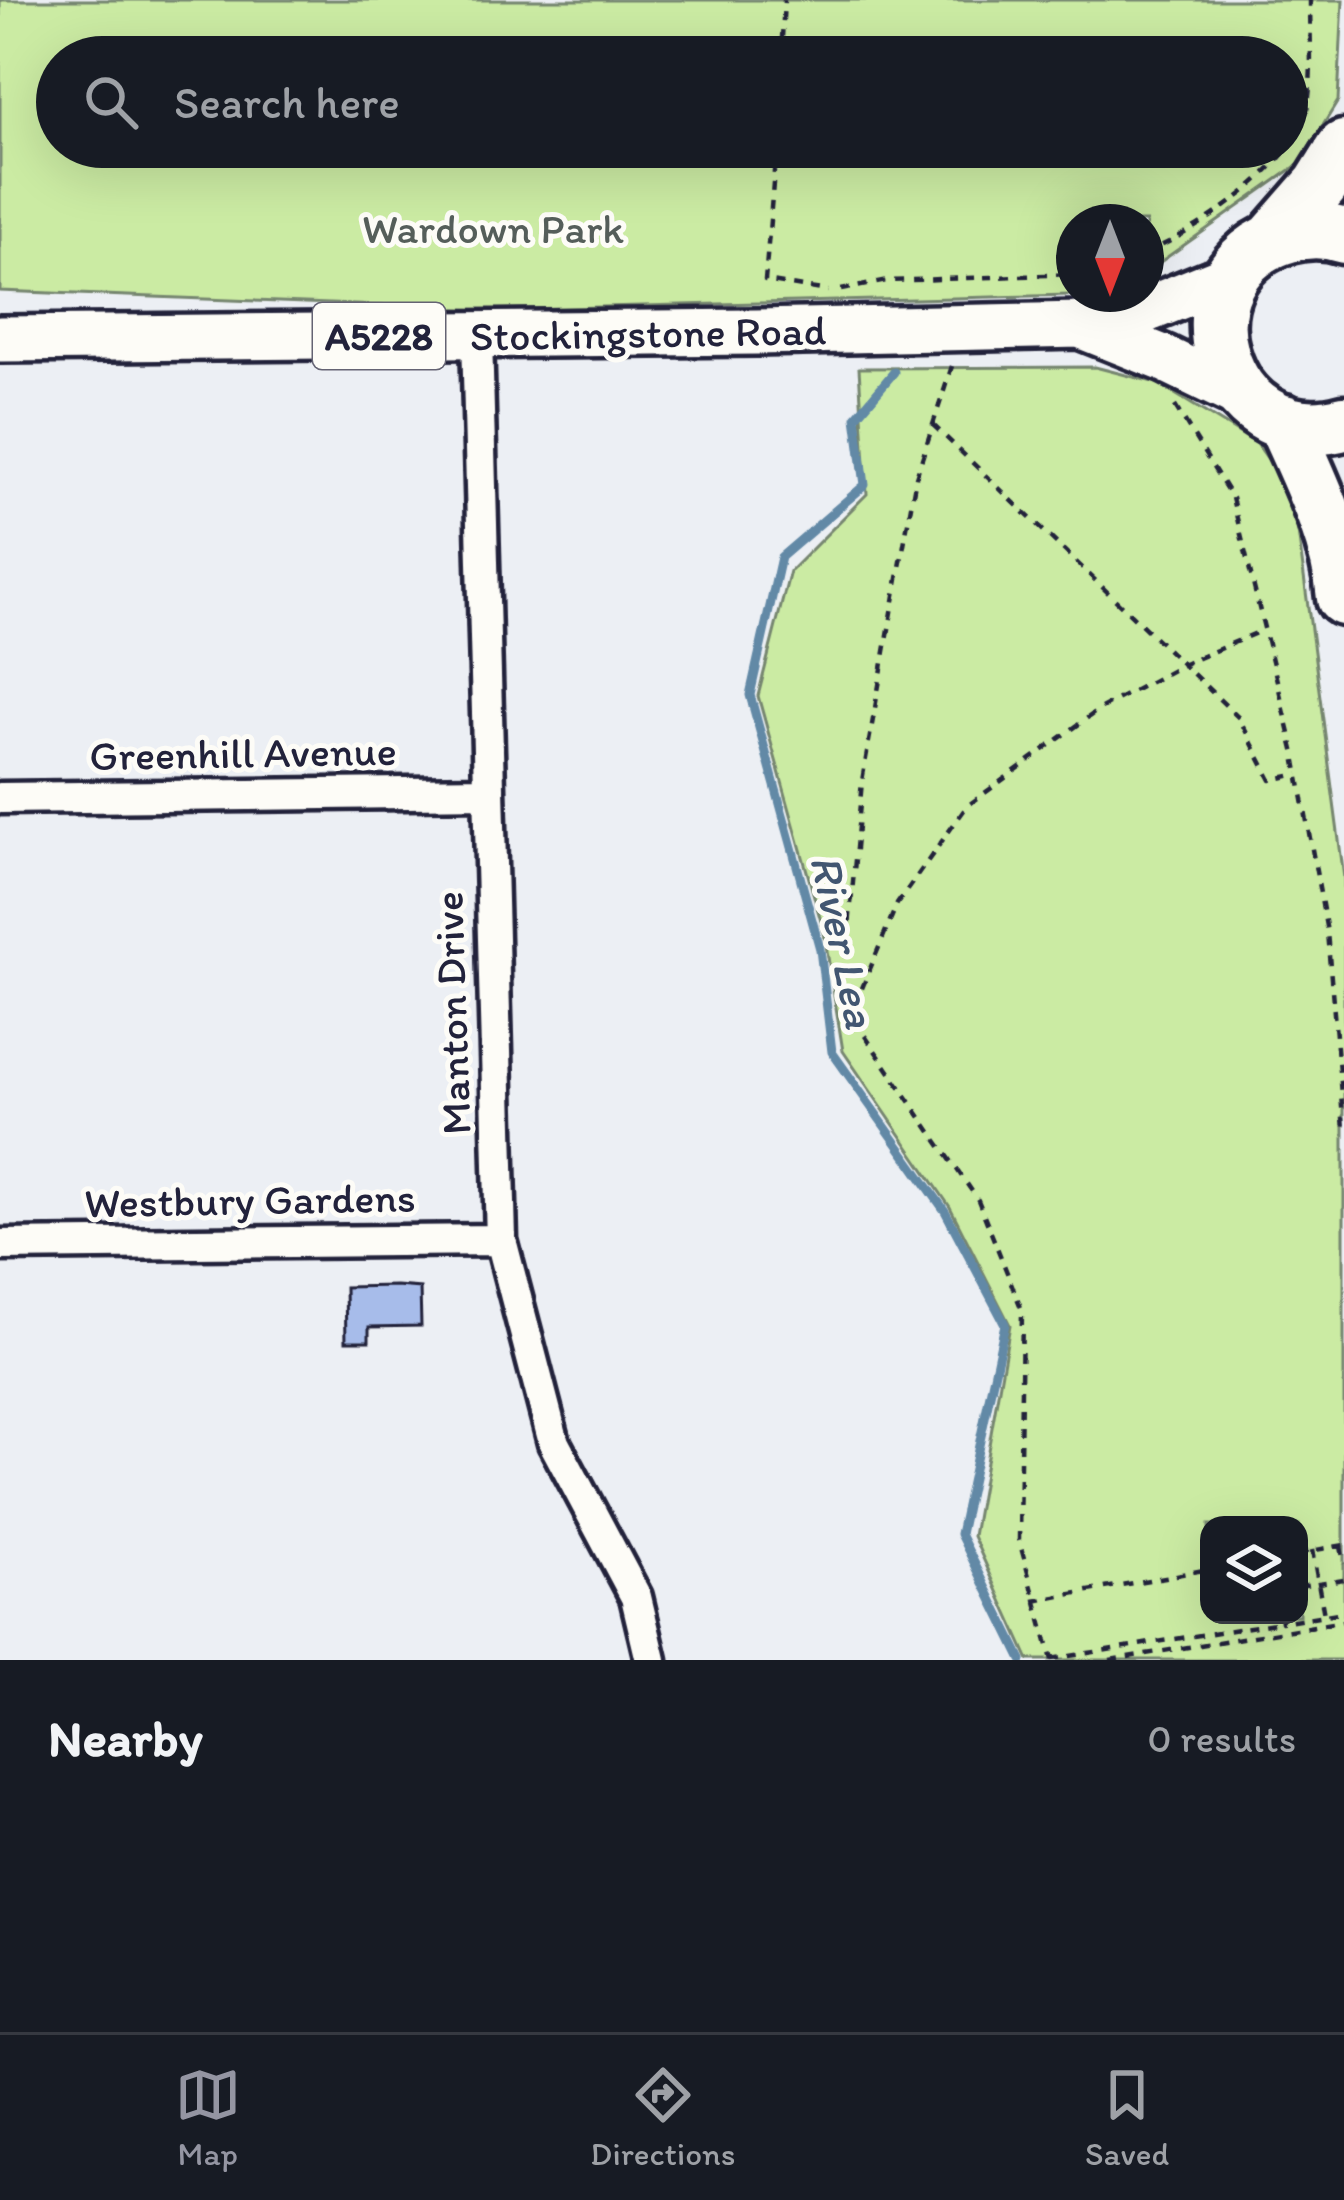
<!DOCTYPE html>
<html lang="en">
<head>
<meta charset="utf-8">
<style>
  body { margin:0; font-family:Itim,sans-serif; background:#242831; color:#f1f3f6 }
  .controls { position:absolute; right:36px; bottom:36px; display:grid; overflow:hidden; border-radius:24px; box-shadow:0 12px 48px #0002 }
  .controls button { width:108px; height:108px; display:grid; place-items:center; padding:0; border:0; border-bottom:3px solid #363941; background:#171b24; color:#f1f3f6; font:60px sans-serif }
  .compass { position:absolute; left:1056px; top:204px; width:108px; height:108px; border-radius:50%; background:#171b24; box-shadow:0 12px 48px #0002; rotate:180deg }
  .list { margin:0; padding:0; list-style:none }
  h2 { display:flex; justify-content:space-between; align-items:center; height:156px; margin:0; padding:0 48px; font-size:51px }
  h2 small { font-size:39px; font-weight:400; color:#9ea1a6 }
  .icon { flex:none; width:66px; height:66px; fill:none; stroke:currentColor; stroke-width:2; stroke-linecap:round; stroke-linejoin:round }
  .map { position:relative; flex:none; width:1344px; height:1660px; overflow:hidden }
  .search { position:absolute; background:#171b24; box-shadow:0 12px 48px #0002; left:36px; right:36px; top:36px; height:132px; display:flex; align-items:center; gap:30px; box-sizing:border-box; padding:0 42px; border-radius:66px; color:#9ea1a6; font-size:45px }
  .sheet { height:372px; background:#171b24 }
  nav { display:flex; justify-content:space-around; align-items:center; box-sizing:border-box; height:168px; border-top:3px solid #363941; background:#171b24; font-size:33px; color:#9ea1a6 }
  nav a { display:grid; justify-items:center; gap:6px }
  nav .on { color:#9495a2 }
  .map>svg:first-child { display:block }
  .green { fill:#cbeba3; stroke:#76866f; stroke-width:3; fill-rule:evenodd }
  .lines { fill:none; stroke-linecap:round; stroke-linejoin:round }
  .stream { stroke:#6289a6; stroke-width:9 }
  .building { fill:#a7bcea; stroke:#22223b; stroke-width:3 }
  .street-casing { stroke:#22223b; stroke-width:39 }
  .primary-casing { stroke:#22223b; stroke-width:54 }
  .highway-casing { stroke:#22223b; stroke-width:63 }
  .path { stroke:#22223b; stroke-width:4.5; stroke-dasharray:9 9; stroke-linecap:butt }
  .street { stroke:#fdfcf7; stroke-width:30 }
  .primary { stroke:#fdfcf7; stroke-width:45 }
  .highway { stroke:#fdfcf7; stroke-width:54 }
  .labels { text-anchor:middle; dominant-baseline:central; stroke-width:10; stroke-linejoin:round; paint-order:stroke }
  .shield { fill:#fdfcf7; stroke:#646373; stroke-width:3 }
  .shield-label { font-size:39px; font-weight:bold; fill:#22223b }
  .park-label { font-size:42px; fill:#555e5a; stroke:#fdfcf7 }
  .street-label { font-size:42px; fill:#22223b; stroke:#fdfcf7 }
  .water-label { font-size:45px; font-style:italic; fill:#425671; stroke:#fdfcf7 }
</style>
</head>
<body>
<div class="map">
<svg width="1344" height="1660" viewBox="0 0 1344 1660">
  <rect width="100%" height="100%" fill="#eceff4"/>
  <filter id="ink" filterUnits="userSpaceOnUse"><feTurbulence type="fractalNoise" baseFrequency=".00833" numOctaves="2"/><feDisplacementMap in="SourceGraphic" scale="24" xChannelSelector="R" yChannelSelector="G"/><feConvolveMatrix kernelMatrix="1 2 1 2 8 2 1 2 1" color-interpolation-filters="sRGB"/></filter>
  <g filter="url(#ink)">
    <path class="green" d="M0 0H1343L1338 101 1299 164 1146 272V222H1074V294H1109L483 310 0 291ZM57 57H1287V147H57Z
      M1095 367 1157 383 1257 444 1272 465 1297 524 1344 878V1660H1029L973 1536 1010 1325 950 1207 843 1051 824 932 758 696 790 571 867 494 859 368ZM1299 1525V1615H1209V1525Z"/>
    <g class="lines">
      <path class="stream" d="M894 372 856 417 865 485 781 557 750 695 820 949 832 1052 945 1211 1005 1324 960 1534 1022 1660"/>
    </g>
    <path class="building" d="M396 1286 420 1288 421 1326 369 1327V1341H346L345 1287Z"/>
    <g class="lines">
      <g class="street-casing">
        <path id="street" d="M477 336 501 1240 554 1443 636 1597 651 1660
          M0 798 488 792
          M0 1245 501 1240"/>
      </g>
      <g class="primary-casing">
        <path id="primary" d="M1080 325 1163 358 1243 397
          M0 339 757 332 1080 325 1151 308 1233 275"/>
      </g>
      <g class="highway-casing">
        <path id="highway" d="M1344 236C1326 230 1307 230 1289 235 1164 270 1217 458 1344 423
          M1273 240 1321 185 1344 148
          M1284 422C1309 478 1339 537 1344 598"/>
      </g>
      <path class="path" d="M781 57 784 0
        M776 147 765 281 828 291
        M1146 253C1200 229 1298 166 1308 104 1313 71 1310 34 1310 0
        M841 290 887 281 1074 274
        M952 366 916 477 862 781 845 972 863 1033 978 1200 1022 1310 1019 1540 1052 1660
        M1175 406 1232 498 1294 750 1327 932 1344 1129
        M933 425 1239 718 1271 780 1299 774
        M855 1005 897 904 967 806 1101 708 1184 664 1263 630
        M1341 1546 1344 1564
        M1312 1550 1324 1615
        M1299 1553 1344 1545
        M1299 1586 1344 1579
        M1034 1601 1209 1569
        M1280 1615 1281 1622 1344 1612
        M1051 1659 1281 1622
        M1110 1660 1344 1621"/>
      <use href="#street" class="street"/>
      <use href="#primary" class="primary"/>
      <use href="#highway" class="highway"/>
    </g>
  </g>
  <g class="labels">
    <rect class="shield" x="313" y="303" width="132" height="66" rx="9"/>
    <g class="shield-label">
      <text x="379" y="336">A5228</text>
    </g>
    <g class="park-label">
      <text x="493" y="228">Wardown Park</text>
    </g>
    <g class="street-label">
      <text transform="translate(648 333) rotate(-1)">Stockingstone Road</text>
      <text transform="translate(243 753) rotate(-1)">Greenhill Avenue</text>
      <text transform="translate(452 1013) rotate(-92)">Manton Drive</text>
      <text transform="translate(250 1200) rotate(-1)">Westbury Gardens</text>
    </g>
    <g class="water-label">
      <text transform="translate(844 941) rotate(78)">River Lea</text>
    </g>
  </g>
</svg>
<div class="controls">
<button><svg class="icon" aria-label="layers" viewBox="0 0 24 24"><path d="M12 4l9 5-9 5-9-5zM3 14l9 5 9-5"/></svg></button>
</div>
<svg class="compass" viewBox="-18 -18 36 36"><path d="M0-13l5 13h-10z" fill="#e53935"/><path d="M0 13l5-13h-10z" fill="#9ea1a6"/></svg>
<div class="search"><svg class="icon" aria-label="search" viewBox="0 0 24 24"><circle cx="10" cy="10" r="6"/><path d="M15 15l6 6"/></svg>Search here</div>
</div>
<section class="sheet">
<h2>Nearby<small>0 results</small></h2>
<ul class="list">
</ul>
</section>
<nav>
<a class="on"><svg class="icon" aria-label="map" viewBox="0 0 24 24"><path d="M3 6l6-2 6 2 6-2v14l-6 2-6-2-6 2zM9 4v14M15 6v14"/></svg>Map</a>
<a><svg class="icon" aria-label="directions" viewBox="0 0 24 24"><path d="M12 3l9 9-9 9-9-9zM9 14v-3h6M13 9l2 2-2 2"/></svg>Directions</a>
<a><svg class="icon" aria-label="saved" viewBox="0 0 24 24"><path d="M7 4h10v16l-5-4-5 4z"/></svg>Saved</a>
</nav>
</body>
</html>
